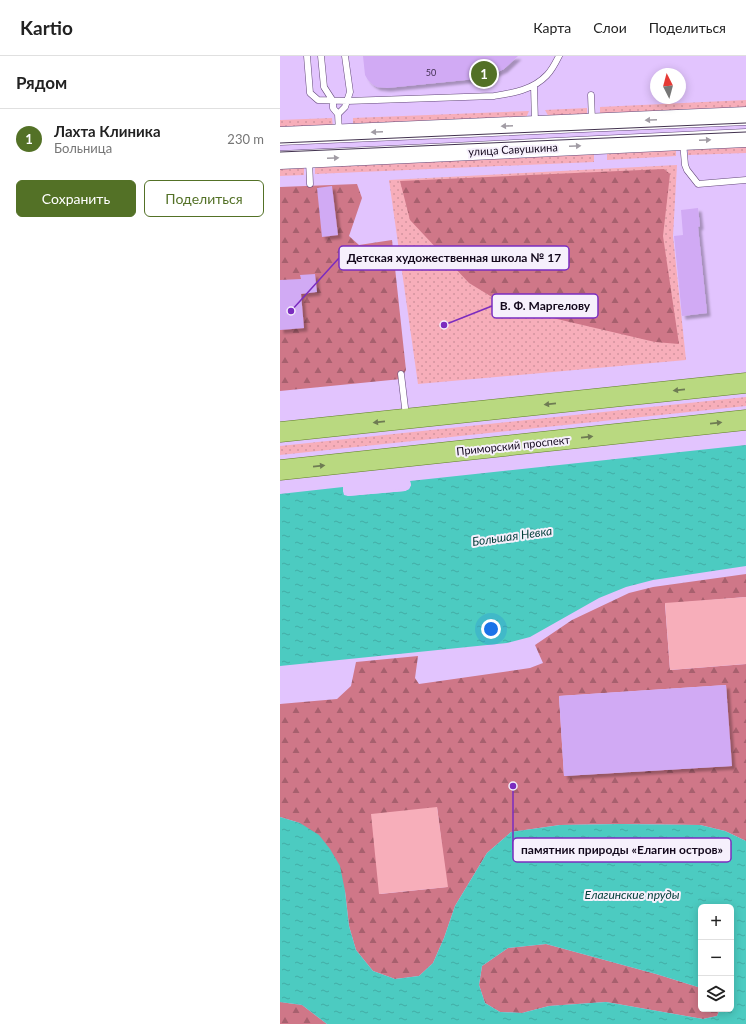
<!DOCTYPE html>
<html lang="ru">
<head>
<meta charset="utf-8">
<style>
  body { margin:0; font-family:Lato,sans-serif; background:#f6f6f6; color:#222 }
  .controls { position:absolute; right:12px; bottom:12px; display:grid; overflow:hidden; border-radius:6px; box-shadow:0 2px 10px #0003 }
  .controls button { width:36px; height:36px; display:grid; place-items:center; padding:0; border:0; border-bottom:1px solid #e0e0e0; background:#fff; color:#222; font:20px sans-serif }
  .compass { position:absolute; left:370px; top:12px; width:36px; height:36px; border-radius:50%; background:#fff; box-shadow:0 2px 10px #0003; rotate:354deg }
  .you { position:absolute; left:211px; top:573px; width:14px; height:14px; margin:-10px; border:3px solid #fff; border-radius:50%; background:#1a73e8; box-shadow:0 0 0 6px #1a73e833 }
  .badge { display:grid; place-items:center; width:26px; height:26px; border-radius:50%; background:#537126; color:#fff; font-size:13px; font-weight:700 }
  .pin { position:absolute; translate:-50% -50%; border:2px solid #fff; box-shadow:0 1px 4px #0006 }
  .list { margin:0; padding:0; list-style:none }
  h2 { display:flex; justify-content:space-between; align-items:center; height:52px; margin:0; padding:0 16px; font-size:17px }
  h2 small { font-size:13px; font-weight:400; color:#767676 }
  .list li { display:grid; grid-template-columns:26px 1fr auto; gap:12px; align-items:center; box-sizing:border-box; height:60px; padding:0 16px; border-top:1px solid #e0e0e0 }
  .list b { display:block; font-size:15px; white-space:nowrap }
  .list p { margin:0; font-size:13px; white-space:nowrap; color:#767676 }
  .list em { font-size:13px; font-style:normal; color:#767676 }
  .actions { display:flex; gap:8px; padding:12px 16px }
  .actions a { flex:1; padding:9px 0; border:1px solid #537126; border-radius:6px; text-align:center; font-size:14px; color:#537126 }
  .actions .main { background:#537126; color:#fff }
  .icon { flex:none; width:22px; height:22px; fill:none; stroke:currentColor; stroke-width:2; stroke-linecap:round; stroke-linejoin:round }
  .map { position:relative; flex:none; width:466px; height:968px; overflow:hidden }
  header { display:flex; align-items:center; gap:24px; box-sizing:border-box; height:56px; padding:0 20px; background:#fff; border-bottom:1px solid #e0e0e0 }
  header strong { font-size:19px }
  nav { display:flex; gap:22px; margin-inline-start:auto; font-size:14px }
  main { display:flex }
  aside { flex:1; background:#fff }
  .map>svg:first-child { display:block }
  .grass { fill:url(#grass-dots) }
  .forest { fill:url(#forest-firs); fill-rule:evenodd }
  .garden { fill:#f7aeba }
  .water { fill:url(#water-ripples); fill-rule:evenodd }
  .pier { fill:#e2c4fe }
  .building { fill:#d1aaf4; filter:url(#shadow) }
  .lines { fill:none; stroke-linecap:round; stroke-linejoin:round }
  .lane-casing { stroke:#624779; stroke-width:7 }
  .secondary-casing { stroke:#624779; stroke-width:19 }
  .primary-casing { stroke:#607f26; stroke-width:21 }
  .lane { stroke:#fff; stroke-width:6 }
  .secondary { stroke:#fff; stroke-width:18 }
  .primary { stroke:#b9d980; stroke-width:20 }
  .tram { stroke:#42324f; stroke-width:1 }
  .oneway { fill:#a19ca4 }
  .oneway2 { fill:#6e7b53 }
  .labels { text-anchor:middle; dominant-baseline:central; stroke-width:4; stroke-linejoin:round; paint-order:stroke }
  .number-label { font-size:9px; fill:#423052 }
  .street-label { font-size:11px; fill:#13081c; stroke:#f6f0fc }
  .water-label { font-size:12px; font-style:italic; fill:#003c38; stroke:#f6f0fc }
  .leader { fill:none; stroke:#7b2cbf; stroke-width:1.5 }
  .callout-dot { fill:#7b2cbf; stroke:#f6f0fc; stroke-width:1.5 }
  .callout { fill:#f6f0fc; stroke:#7b2cbf; stroke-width:1.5 }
  .callout-label { font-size:12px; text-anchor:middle; font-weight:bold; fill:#13081c }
</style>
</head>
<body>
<header>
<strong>Kartio</strong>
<nav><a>Карта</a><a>Слои</a><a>Поделиться</a></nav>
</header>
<main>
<aside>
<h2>Рядом<small></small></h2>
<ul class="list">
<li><span class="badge">1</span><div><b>Лахта Клиника</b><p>Больница</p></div><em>230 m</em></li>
</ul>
<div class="actions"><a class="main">Сохранить</a><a>Поделиться</a></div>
</aside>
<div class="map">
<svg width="466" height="968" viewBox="0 0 466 968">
  <defs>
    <pattern id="grass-dots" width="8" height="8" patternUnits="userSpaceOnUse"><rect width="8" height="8" fill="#f7aeba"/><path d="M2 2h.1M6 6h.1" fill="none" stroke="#d3949f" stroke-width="1.8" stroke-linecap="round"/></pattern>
    <pattern id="forest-firs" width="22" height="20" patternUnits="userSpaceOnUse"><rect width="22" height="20" fill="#cf7788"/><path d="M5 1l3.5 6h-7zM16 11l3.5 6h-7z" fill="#a7606e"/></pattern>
    <pattern id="water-ripples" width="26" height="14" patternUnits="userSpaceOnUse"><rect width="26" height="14" fill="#4ccbc1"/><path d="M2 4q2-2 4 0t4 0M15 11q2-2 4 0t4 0" fill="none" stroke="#42ada5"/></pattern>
    <filter id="shadow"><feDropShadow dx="3.5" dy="3.5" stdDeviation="1" flood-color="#0004"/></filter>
  </defs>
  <rect width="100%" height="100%" fill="#e2c4fe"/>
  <path class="grass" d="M466 44V53L320 60V51Z
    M307 52V60L270 63 265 54Z
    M249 55 245 64 73 71V62Z
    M52 62 53 72 0 75V64Z
    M466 89V97L408 99V91Z
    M396 91V100L327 104V95Z
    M314 96V106L35 118V108Z
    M397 109 393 180 406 304 138 328 109 124Z
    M24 110V119L0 120V111Z
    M466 341V350L0 399V390Z"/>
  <path class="forest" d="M384 113 390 118 383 180 399 288 375 286 230 252 189 227 130 164 120 125Z
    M77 128 82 142 69 180 79 189 112 184 126 314 121 323 0 335V131Z
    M466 518V541L385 548 390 614 466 608V785L445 775 420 769 340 768 280 769 231 776 207 797 175 850 164 882 153 907 139 920 115 923 93 915 76 894 69 870 65 835 20 767 0 761V648L57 643 71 630 76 606 138 600 135 622 139 628 250 612 263 607 255 589 292 564 349 537 373 531ZM446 629 451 710 284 720 279 640ZM157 751 167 831 100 838Z
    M266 888 376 918 421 932V953H440L437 960 423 963 326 946 269 950 242 957 220 956 205 947 199 929 202 910 228 892Z
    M0 946 22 949 47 968H0Z"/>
  <path class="garden" d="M466 541V608L390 614 385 547Z
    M157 751 168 831 99 838 91 758Z"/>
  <path class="water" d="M466 389V510L373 524 346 531 319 542 250 581 227 587 0 610V438L63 431V435L68 440 125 435 129 433 131 429 130 425Z
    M0 761 20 767 39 779 50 793 60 810 65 835 69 870 76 894 93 915 115 923 139 920 153 907 164 882 175 850 207 797 231 776 280 769 340 768 420 769 445 775 466 785V968H47L22 949 0 946ZM421 851H451V953H440L437 960 423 963 326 946 269 950 242 957 220 956 205 947 199 929 202 910 228 892 266 888 376 918 421 932Z"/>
  <path class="pier" d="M128 425H130L131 429 129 433 125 435 68 440 64 439 63 435V431H65L66 437 68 438 125 433 128 431Z"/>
  <path class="building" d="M83 0H238L224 13 205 22 107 32 97 31 92 28 88 24 85 19Z
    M52 130 58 179 42 181 37 132Z
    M418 152 420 170 418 171 427 257 402 260 394 180 403 179 401 154Z
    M35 218 37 236 21 238 24 272 0 274V224L21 223 20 219Z
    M446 629 452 710 284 720 279 640Z"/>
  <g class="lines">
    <g class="lane-casing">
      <path id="lane" d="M27 0 30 37 38 44 67 45 214 40C233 37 253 34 267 19 272 14 276 6 279 0
        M41 0 44 31 53 45V52L58 58 59 76
        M254 30 255 67
        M311 39 312 65
        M58 58 65 51 70 36 65 0
        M403 86 405 109 407 114 418 128 466 124
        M29 104 30 128
        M121 318 126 360"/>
    </g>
    <g class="secondary-casing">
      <path id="secondary" d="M0 80 466 60
        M0 104 466 82"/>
    </g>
    <g class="primary-casing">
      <path id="primary" d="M0 376 466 327
        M0 414 466 364"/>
    </g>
    <use href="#lane" class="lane"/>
    <use href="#secondary" class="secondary"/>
    <use href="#primary" class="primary"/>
    <path class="tram" d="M0 87 466 67
      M0 96 466 76"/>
  </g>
  <defs><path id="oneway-solid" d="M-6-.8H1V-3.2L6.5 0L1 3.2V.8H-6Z"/></defs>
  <g class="oneway">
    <use href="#oneway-solid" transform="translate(371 64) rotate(177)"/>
    <use href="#oneway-solid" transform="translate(227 70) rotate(177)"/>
    <use href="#oneway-solid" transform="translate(97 76) rotate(177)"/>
    <use href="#oneway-solid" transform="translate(425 84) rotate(-2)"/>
    <use href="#oneway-solid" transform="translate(295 90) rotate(-3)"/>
    <use href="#oneway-solid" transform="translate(53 102) rotate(-3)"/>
  </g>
  <g class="oneway2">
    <use href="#oneway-solid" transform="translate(399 334) rotate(174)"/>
    <use href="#oneway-solid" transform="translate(270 348) rotate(174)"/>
    <use href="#oneway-solid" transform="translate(99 366) rotate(174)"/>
    <use href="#oneway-solid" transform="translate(436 367) rotate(-6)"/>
    <use href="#oneway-solid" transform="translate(307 381) rotate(-6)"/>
    <use href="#oneway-solid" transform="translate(39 410) rotate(-6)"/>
  </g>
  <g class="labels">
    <g class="number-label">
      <text x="151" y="16">50</text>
    </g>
    <g class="street-label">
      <text transform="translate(233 93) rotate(-3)">улица Савушкина</text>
      <text transform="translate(233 389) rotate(-6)">Приморский проспект</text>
    </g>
    <g class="water-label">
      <text transform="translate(232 480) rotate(-8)">Большая Невка</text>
      <text x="352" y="838">Елагинские пруды</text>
    </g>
  </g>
  <path class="leader" d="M11 255L59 202M164 269L212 250M233 730L233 794"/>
  <g class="callout-dot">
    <circle cx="11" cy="255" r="4"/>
    <circle cx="164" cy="269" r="4"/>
    <circle cx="233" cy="730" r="4"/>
  </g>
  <g class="callout">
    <rect x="59" y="190" width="230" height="24" rx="4"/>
    <rect x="212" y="238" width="106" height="24" rx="4"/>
    <rect x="233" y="782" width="218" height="24" rx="4"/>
  </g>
  <g class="callout-label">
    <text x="174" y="206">Детская художественная школа № 17</text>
    <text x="265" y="254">В. Ф. Маргелову</text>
    <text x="342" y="798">памятник природы «Елагин остров»</text>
  </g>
</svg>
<div class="controls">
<button>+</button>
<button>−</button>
<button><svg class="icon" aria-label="layers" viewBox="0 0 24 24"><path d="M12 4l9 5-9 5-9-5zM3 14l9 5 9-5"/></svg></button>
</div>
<svg class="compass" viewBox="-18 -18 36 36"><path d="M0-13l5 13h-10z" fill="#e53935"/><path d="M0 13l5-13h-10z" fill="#767676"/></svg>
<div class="you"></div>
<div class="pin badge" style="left:204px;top:18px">1</div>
</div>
</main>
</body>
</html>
